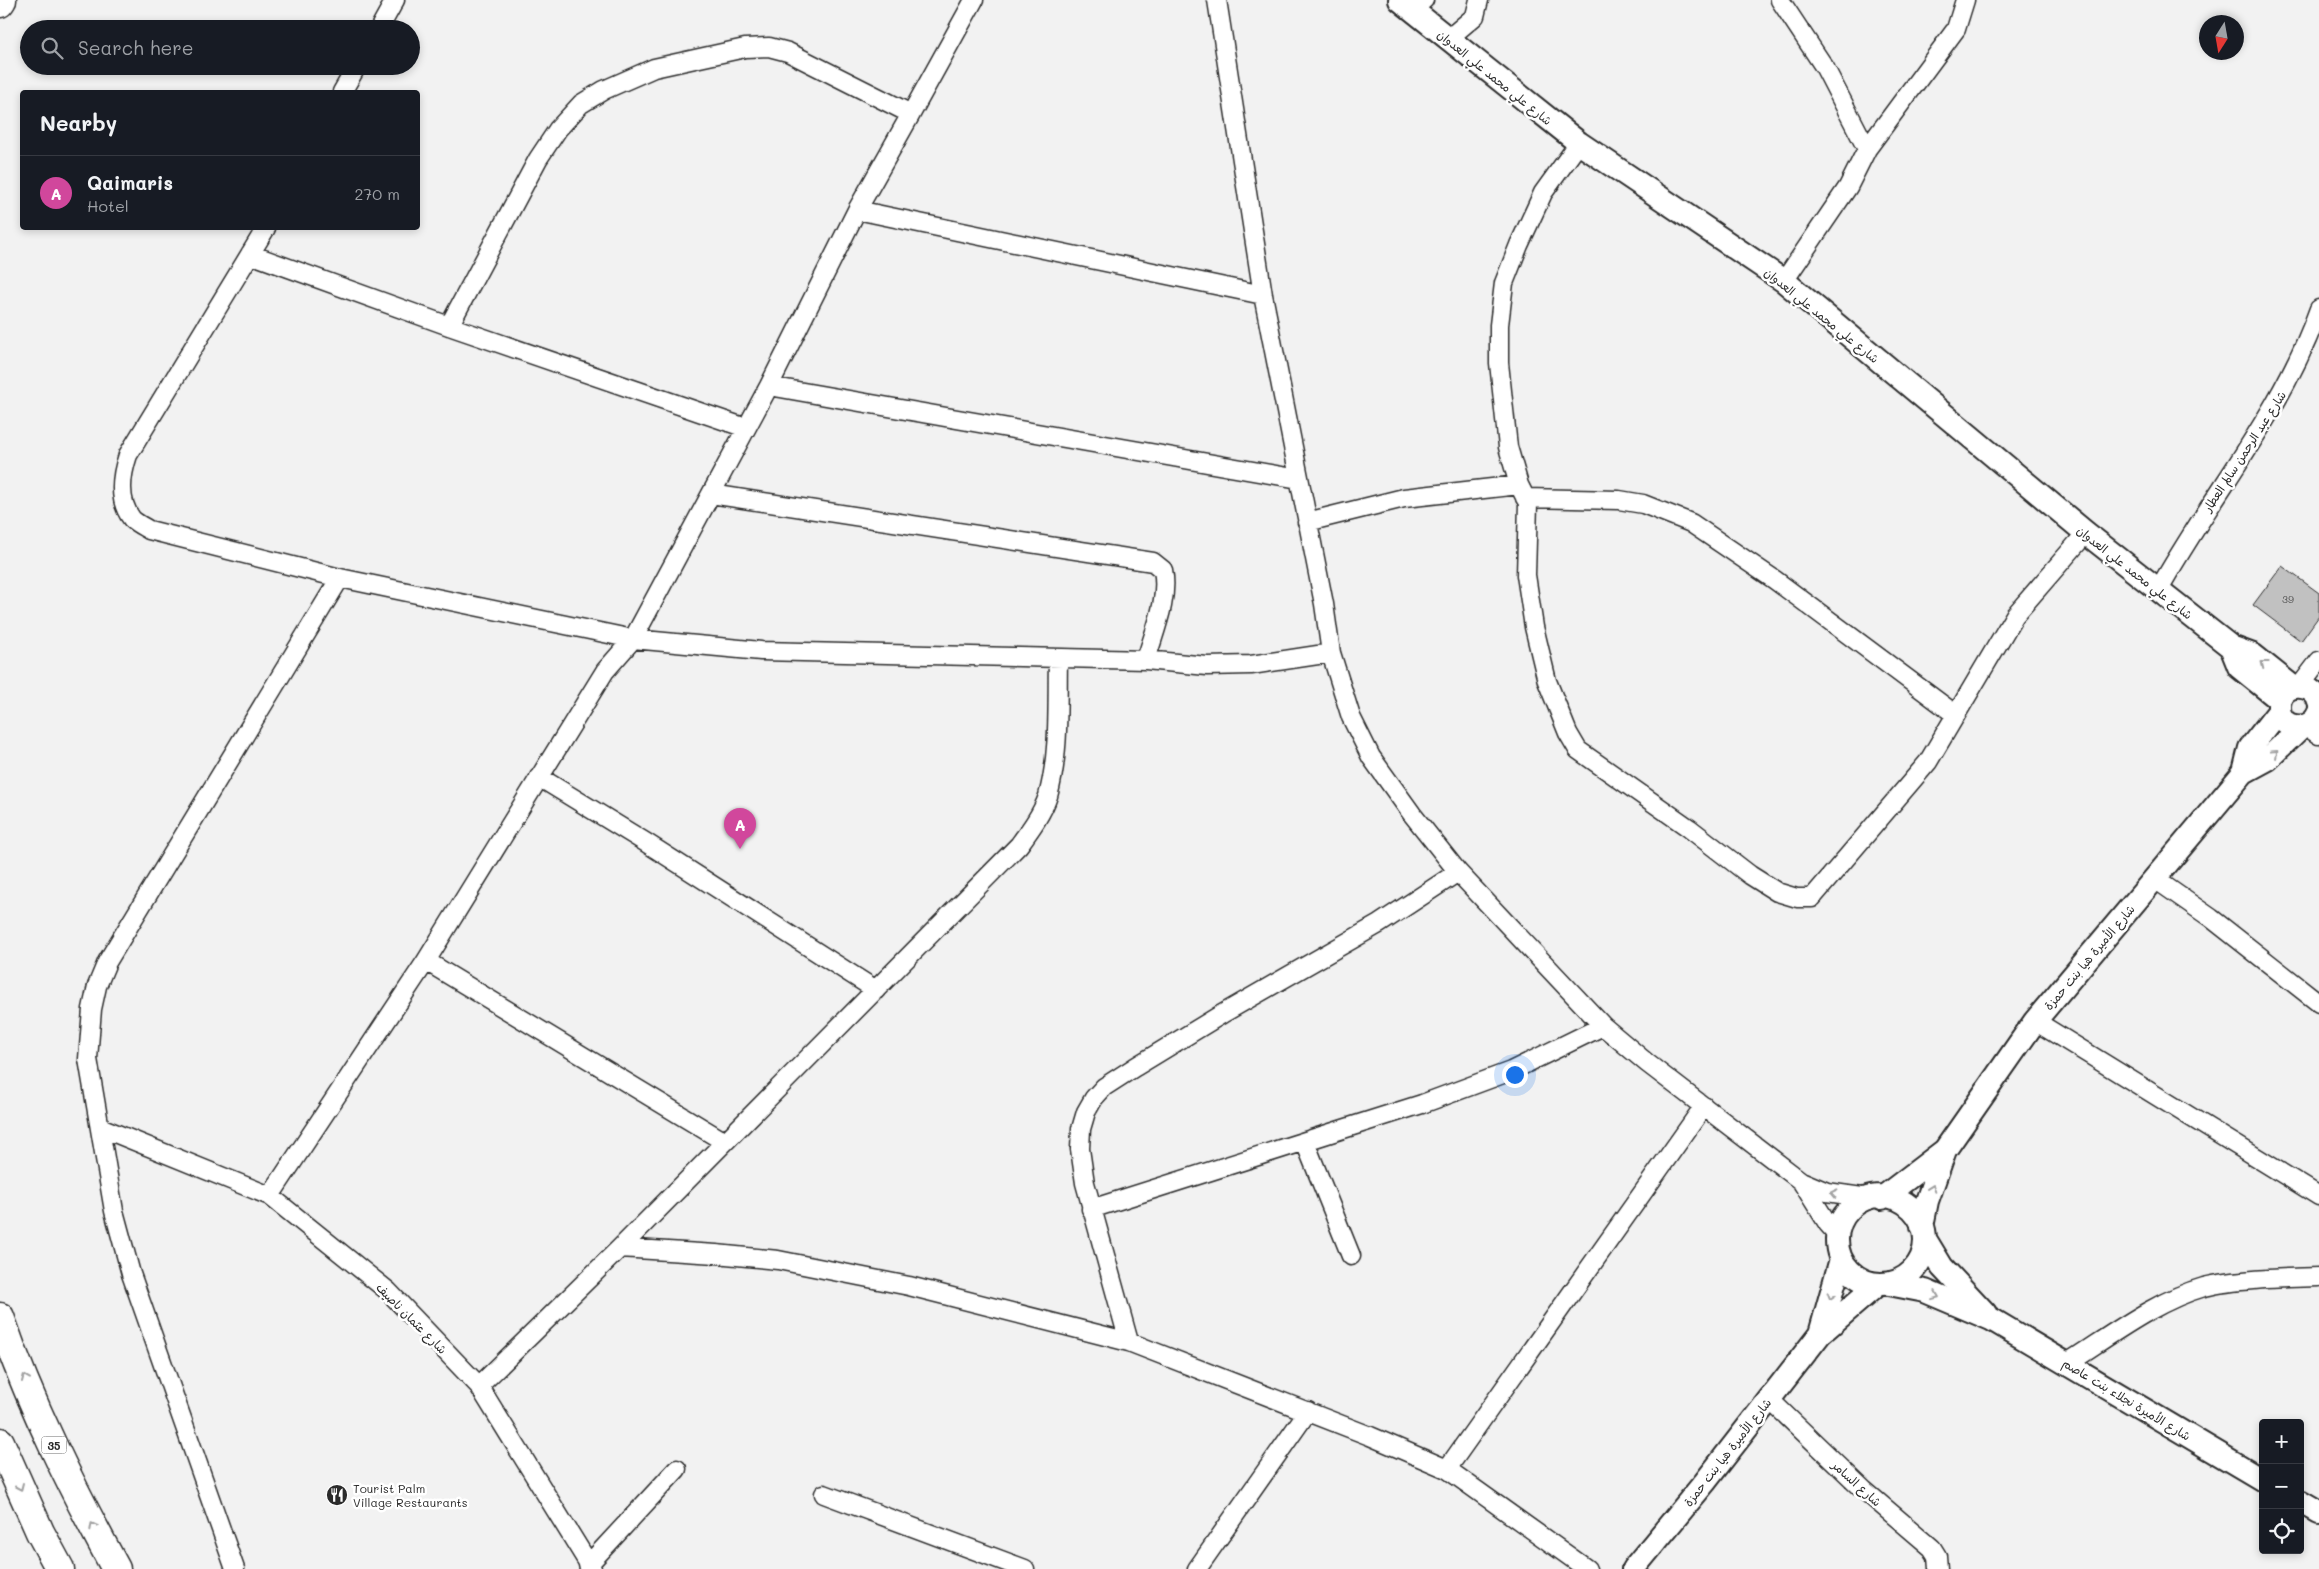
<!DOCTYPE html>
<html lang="en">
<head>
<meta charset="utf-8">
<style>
  body { margin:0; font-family:Mali,"Playpen Sans Arabic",sans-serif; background:#20242c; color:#f1f3f6 }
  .controls { position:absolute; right:15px; bottom:15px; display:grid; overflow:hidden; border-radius:5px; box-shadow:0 2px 8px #0003 }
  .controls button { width:45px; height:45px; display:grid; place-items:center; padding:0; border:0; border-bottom:1px solid #363941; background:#171b24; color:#f1f3f6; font:25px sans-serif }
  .compass { position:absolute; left:2199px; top:15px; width:45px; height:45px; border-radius:50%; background:#171b24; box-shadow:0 2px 8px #0003; rotate:191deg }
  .you { position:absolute; left:1514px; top:1074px; width:18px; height:18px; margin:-12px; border:4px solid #fff; border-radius:50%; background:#1a73e8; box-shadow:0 0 0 8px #1a73e833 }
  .badge { display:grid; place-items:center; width:32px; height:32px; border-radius:50%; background:#0b8043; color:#fff; font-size:16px; font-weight:700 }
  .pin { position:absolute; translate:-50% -41px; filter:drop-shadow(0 1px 2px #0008) }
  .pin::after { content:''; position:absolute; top:26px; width:18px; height:15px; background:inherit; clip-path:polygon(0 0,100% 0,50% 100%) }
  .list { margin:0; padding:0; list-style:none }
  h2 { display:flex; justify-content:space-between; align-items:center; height:65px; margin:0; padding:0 20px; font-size:21px }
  h2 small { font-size:16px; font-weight:400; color:#9ea1a6 }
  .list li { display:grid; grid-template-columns:32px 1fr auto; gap:15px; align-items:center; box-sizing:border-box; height:75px; padding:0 20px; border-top:1px solid #363941 }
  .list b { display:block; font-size:19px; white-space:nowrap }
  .list p { margin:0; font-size:16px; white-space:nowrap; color:#9ea1a6 }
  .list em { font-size:16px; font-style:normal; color:#9ea1a6 }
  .icon { flex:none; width:28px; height:28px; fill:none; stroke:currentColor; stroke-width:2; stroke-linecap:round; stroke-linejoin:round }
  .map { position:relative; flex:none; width:2319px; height:1569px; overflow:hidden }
  .search { position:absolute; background:#171b24; box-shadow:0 2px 8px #0003; left:20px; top:20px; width:400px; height:55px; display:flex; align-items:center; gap:12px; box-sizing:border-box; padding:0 18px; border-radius:28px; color:#9ea1a6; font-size:19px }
  .panel { position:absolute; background:#171b24; box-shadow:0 2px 8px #0003; left:20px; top:90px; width:400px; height:140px; border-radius:5px }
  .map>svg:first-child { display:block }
  .building { fill:#c1c1c1; stroke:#2b2b2b }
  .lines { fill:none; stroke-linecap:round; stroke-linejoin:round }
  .minor-casing { stroke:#2b2b2b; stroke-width:21 }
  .tertiary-casing { stroke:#2b2b2b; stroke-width:26 }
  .motorway-casing { stroke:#2b2b2b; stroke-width:31 }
  .minor { stroke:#fff; stroke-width:18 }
  .tertiary { stroke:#fff; stroke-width:22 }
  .motorway { stroke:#fff; stroke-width:28 }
  .oneway { stroke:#a0a0a0 }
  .labels { text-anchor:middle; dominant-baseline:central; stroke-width:5; stroke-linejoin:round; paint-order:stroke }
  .number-label { font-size:10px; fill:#505050 }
  .shield { fill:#fff; stroke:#6b6b6b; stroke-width:1 }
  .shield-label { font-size:11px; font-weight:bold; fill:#2b2b2b }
  .street-label { font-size:12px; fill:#2b2b2b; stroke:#fff }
  .poi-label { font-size:12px; fill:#2b2b2b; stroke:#fff; text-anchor:start }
</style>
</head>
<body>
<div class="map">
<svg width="2319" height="1569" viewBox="0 0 2319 1569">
  <rect width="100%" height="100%" fill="#f2f2f2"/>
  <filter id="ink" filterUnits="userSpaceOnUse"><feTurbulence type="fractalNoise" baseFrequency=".02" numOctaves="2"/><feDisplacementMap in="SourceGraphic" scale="10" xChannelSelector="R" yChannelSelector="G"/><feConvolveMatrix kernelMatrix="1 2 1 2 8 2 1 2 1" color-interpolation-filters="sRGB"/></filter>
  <g filter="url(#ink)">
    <path class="building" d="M2282 566 2319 593V616L2301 641 2253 605Z"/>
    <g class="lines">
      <g class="minor-casing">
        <path id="minor" d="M1217 0 1263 295 1324 604 1331 653 1351 717 1371 757 1412 814 1458 872 1603 1026 1647 1063 1801 1181 1827 1192 1869 1198
          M1780 0 1825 68 1867 149
          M1410 8 1424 0
          M379 29 395 0
          M1448 39 1475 16 1479 0
          M342 92 357 66
          M1579 143 1543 193 1519 245 1504 283 1499 325V363L1508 447 1519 485 1528 503 1526 575 1534 627 1547 681 1568 733 1578 750 1689 828 1750 875 1777 892 1797 898H1812L1928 762 2015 615 2086 533
          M857 210 1263 295
          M266 228 128 455C121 476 117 500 132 519 136 523 144 527 149 530L340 578 633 639 761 651 1146 660 1207 666 1251 665 1331 653
          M250 254 449 326 746 428
          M1784 281 1848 187 1867 149 1956 29 1965 0
          M449 326 538 159 558 129 581 104 604 90 654 68 745 48 769 47 788 52 911 114 974 0
          M769 386 1299 479
          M711 494 1153 562 1163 570C1169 599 1154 632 1146 660
          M1525 498 1619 500 1643 504 1691 523 1775 580 1956 715
          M1307 522 1404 498 1519 485
          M2159 589C2212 494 2282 413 2319 309
          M2300 686 2319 661
          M2306 726 2319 735
          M539 777 645 842 876 990
          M2155 879 2211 918 2319 1003
          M426 961 725 1142
          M2035 1021 2319 1196
          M100 1127 270 1196 388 1291 479 1386 592 1569
          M1305 1142 1351 1256
          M1801 1181 1828 1224 1837 1234
          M270 1196 426 961 605 671 633 639 769 386 857 210 911 114
          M1091 1209 1422 1104 1511 1071 1603 1026
          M620 1248 716 1254 778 1260 909 1286 1129 1342 1370 1436 1447 1469 1587 1569
          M1129 1342 1085 1183 1080 1149 1081 1129 1086 1112 1094 1098 1104 1087 1135 1067 1222 1014 1379 924 1458 872
          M2067 1363C2110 1336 2155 1301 2204 1287 2235 1279 2287 1278 2319 1277
          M479 1386 620 1248 1019 845C1030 830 1042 814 1048 796 1060 753 1057 704 1058 659
          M1769 1399 1864 1490 1932 1548 1937 1556 1938 1569
          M1447 1469 1704 1106
          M824 1494 1025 1569
          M588 1565 677 1469
          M235 1569 131 1274 114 1211 88 1059 92 1009 97 986 107 962 340 578
          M1197 1569 1308 1411"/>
      </g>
      <g class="tertiary-casing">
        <path id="tertiary" d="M1400 0 1579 143 1784 281 2086 533 2231 647 2253 655 2293 687
          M2231 647 2239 667 2280 700
          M2319 702C2313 680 2279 682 2279 706 2278 731 2312 733 2319 712
          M2244 772 2250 748 2279 711
          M1837 1240a44 44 0 1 1 88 0a44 44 0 1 1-88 0Z
          M1882 1198 1945 1150
          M1922 1226 1927 1201 1945 1150 2035 1021 2244 772 2268 759 2301 727
          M1925 1239 1942 1267 1985 1313
          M1889 1284 1925 1291 1991 1319 2263 1480
          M1820 1334 1841 1259
          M2300 1502 2319 1513
          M1633 1569 1705 1482 1820 1334 1878 1284"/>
      </g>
      <g class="motorway-casing">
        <path id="motorway" d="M0 3 2 0
          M0 1317C30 1404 72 1488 116 1569
          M0 1442 40 1532 60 1569"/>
      </g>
      <use href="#minor" class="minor"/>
      <use href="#tertiary" class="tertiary"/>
      <use href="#motorway" class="motorway"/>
    </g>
    <defs><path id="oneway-chevron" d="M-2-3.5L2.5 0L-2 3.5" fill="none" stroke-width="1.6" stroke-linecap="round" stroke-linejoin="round" transform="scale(1.25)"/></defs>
    <g class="oneway">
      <use href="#oneway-chevron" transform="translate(2264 664) rotate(-142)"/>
      <use href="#oneway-chevron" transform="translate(2275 753) rotate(-42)"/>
      <use href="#oneway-chevron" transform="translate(1932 1188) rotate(-71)"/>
      <use href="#oneway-chevron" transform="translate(1834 1193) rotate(-167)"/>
      <use href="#oneway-chevron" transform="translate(1831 1296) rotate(107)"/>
      <use href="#oneway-chevron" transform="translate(1936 1296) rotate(22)"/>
      <use href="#oneway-chevron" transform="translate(25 1378) rotate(-113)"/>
      <use href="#oneway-chevron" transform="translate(20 1487) rotate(66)"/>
      <use href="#oneway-chevron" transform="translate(93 1526) rotate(-118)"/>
    </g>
  </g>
  <defs>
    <g id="restaurant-disc" transform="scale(1.125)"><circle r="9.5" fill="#2b2b2b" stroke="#fff"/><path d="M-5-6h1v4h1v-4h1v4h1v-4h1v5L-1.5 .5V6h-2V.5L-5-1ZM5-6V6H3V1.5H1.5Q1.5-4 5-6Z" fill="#fff"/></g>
  </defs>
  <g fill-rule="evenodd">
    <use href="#restaurant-disc" x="337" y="1495"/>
  </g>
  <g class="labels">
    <g class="number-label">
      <text x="2288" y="599">39</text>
    </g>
    <rect class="shield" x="41.5" y="1436.5" width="25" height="17" rx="4"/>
    <g class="shield-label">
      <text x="54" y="1445">35</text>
    </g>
    <g class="street-label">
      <text transform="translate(1495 77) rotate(39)">شارع علي محمد علي العدوان</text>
      <text transform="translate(1822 315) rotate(39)">شارع علي محمد علي العدوان</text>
      <text transform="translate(2244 451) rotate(-57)">شارع عبد الرحمن سالم العطار</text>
      <text transform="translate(2135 572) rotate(38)">شارع علي محمد علي العدوان</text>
      <text transform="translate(2089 957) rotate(-50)">شارع الأميرة هيا بنت حمزة</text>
      <text transform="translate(412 1318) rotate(45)">شارع عثمان ناصيف</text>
      <text transform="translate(2127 1399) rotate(31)">شارع الأميرة نجلاء بنت عاصم</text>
      <text transform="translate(1727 1452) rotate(-52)">شارع الأميرة هيا بنت حمزة</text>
      <text transform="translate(1857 1483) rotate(42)">شارع السامر</text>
    </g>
    <g class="poi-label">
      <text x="353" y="1488">Tourist Palm<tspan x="353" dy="14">Village Restaurants</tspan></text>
    </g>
  </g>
</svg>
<div class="controls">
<button>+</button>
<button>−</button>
<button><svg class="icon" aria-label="locate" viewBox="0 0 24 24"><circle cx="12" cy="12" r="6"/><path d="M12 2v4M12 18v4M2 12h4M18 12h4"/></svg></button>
</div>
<svg class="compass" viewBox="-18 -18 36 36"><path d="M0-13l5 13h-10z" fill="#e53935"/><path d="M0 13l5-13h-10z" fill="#9ea1a6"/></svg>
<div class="you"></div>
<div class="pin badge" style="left:740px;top:849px;background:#d1479c">A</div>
<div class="search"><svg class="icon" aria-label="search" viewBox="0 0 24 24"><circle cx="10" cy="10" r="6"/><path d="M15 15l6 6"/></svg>Search here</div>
<section class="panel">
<h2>Nearby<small></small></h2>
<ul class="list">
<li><span class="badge" style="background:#d1479c">A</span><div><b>Qaimaris</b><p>Hotel</p></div><em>270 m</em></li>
</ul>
</section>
</div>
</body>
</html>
